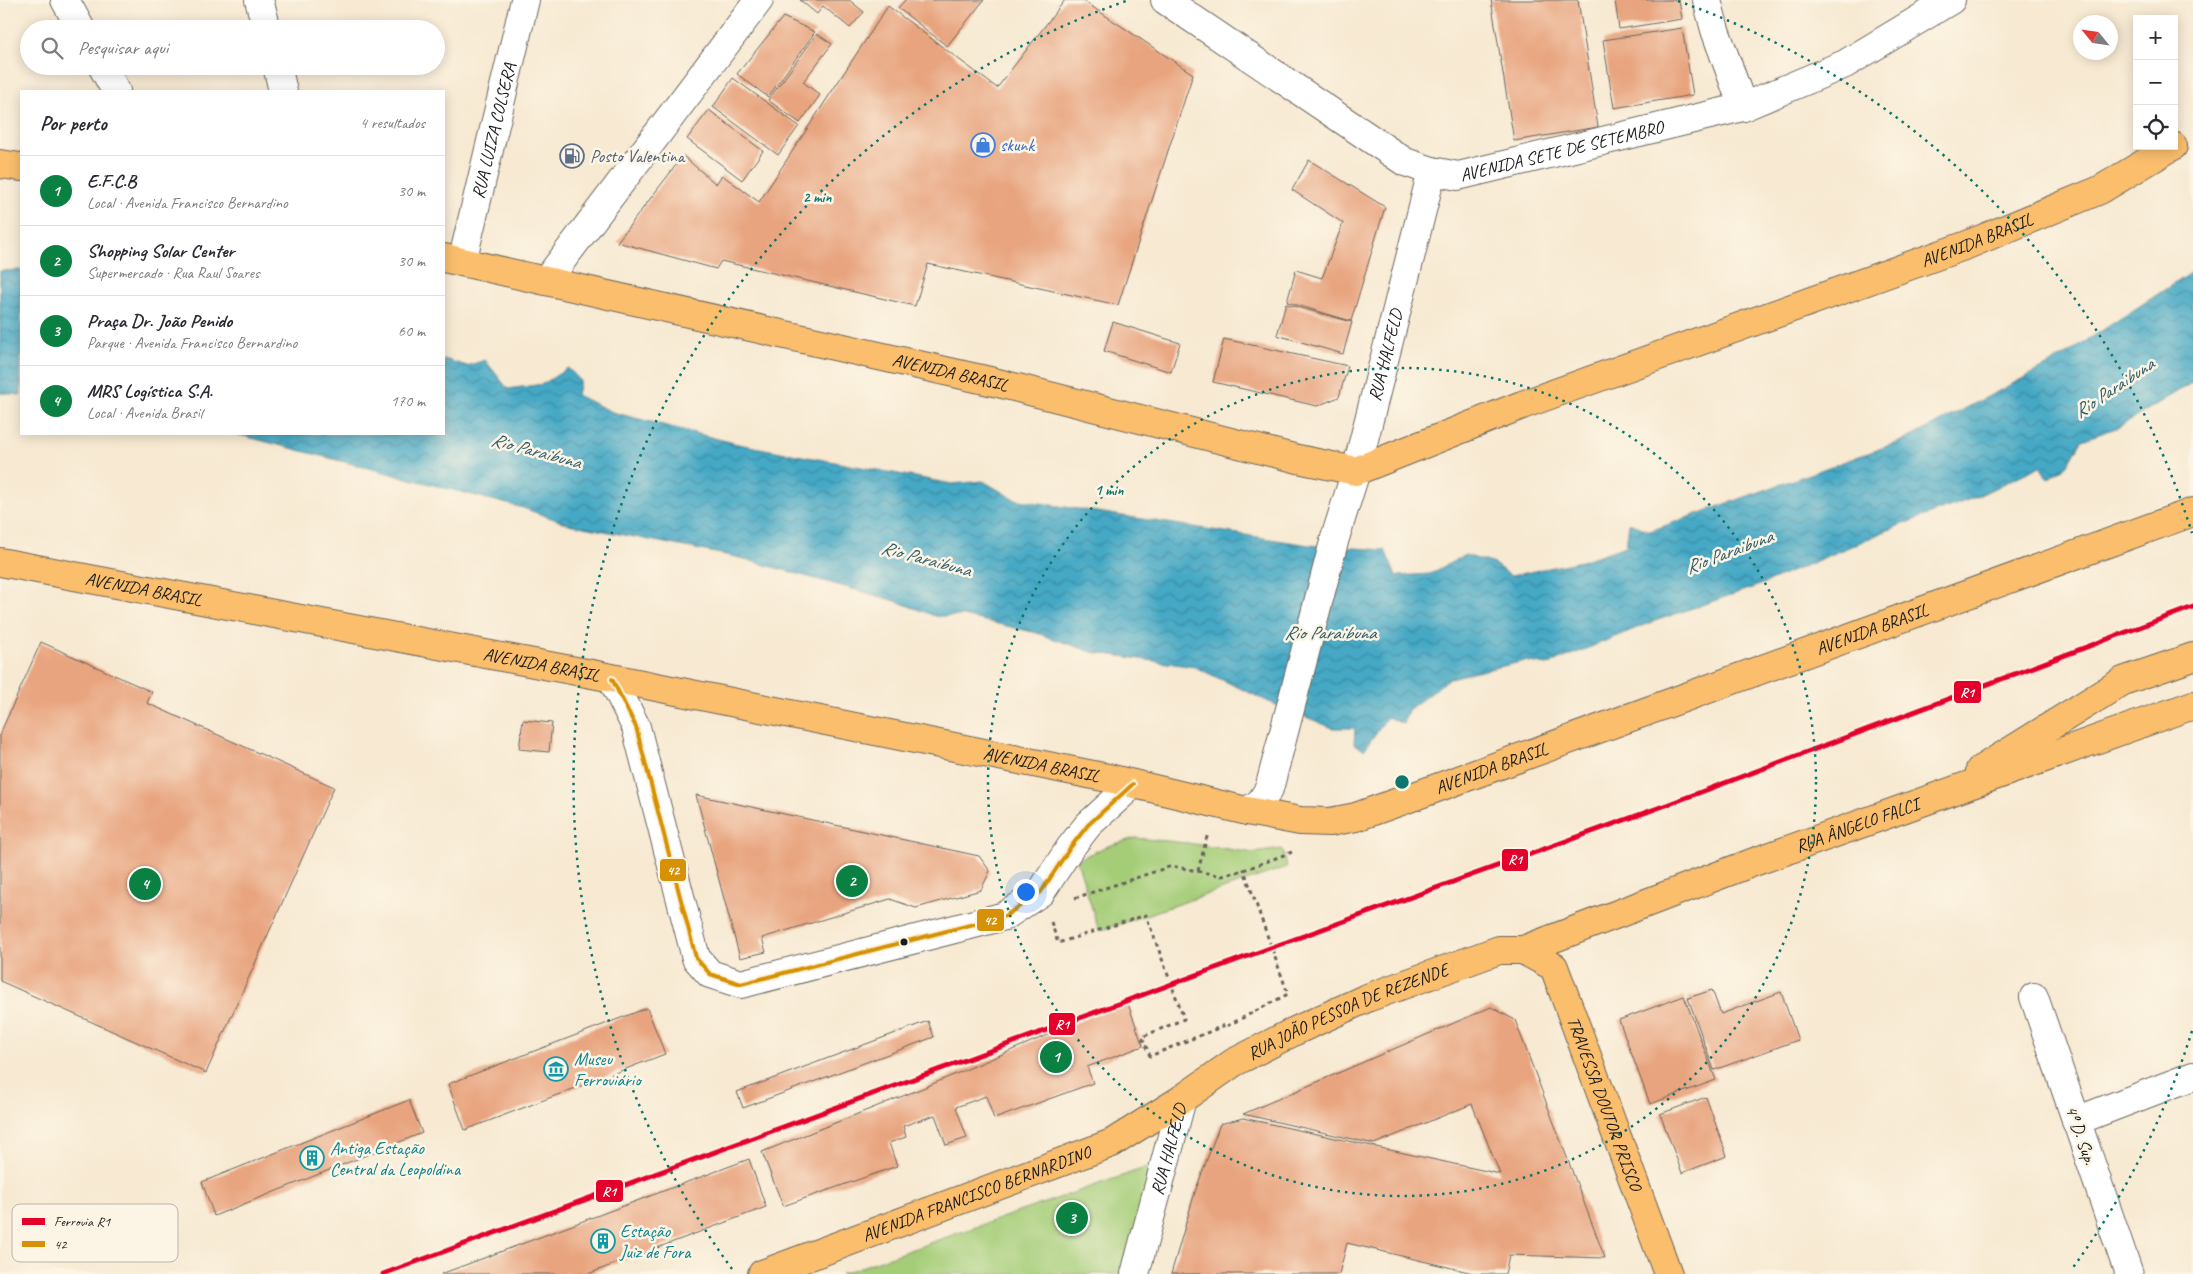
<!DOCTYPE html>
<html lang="pt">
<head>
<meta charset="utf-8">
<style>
  body { margin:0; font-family:Caveat,sans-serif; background:#f2f2f3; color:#2b2b33 }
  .controls { position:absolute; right:15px; top:15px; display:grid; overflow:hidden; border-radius:0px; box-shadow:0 2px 12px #0003 }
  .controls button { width:45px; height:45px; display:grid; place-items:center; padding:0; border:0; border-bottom:1px solid #e1e1e2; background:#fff; color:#2b2b33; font:25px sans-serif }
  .compass { position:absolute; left:2073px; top:15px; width:45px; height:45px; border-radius:50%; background:#fff; box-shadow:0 2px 12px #0003; rotate:299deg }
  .you { position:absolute; left:1025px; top:891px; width:18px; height:18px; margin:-12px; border:4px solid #fff; border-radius:50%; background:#1a73e8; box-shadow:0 0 0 8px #1a73e833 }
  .badge { display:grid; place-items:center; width:32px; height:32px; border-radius:50%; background:#0b8043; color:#fff; font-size:16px; font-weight:700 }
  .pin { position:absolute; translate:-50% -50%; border:2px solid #fff; box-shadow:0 1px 5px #0006 }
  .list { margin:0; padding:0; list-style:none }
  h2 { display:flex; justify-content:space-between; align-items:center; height:65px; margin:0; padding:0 20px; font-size:21px }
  h2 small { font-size:16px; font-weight:400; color:#7c7c81 }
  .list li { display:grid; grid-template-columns:32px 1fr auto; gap:15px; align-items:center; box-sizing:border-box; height:70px; padding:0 20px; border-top:1px solid #e1e1e2 }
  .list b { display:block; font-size:19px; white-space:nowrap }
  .list p { margin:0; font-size:16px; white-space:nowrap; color:#7c7c81 }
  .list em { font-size:16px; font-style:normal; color:#7c7c81 }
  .icon { flex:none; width:28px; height:28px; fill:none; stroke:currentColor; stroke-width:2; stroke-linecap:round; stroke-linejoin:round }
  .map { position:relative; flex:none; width:2193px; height:1274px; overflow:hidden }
  .search { position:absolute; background:#fff; box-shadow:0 2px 12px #0003; left:20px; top:20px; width:425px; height:55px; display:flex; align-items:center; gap:12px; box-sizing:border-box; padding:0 18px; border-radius:28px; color:#7c7c81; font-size:19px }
  .panel { position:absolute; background:#fff; box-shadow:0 2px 12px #0003; left:20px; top:90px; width:425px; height:345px; border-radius:0px }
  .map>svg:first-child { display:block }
  .green { fill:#a5cd78; stroke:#60744a }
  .water { fill:url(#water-waves); stroke:#306270 }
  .building { fill:#e8a47f }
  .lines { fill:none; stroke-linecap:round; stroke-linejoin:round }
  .minor-casing { stroke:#69645c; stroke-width:30 }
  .major-casing { stroke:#69645c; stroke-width:30 }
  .highway-casing { stroke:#69645c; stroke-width:30 }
  .path { stroke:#69645c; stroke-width:3; stroke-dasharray:4 4; stroke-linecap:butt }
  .minor { stroke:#fff; stroke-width:28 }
  .major { stroke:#fabe6d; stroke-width:28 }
  .highway { stroke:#fabe6d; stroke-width:28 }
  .bus-1-casing { stroke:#fcf5e5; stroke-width:8 }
  .bus-1 { stroke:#d69104; stroke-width:4 }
  .rail-1-casing { stroke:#fcf5e5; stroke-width:9 }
  .rail-1 { stroke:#e4002b; stroke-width:5 }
  .ring { fill:none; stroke:#0f766e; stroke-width:2.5; stroke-dasharray:2.5 5 }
  .bus-dot { fill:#1c1c1c; stroke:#fcf5e5; stroke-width:2 }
  .labels { text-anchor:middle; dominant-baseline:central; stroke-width:5; stroke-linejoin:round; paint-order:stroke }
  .street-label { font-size:18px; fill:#1c1c1c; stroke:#fcf5e5 }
  .shop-label { font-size:18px; fill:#366cbe; stroke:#fcf5e5; text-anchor:start }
  .service-label { font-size:18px; fill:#4e5e75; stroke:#fcf5e5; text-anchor:start }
  .culture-label { font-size:18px; fill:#0d838f; stroke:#fcf5e5; text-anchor:start }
  .water-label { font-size:19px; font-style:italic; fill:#2e5b68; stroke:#fcf5e5 }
  .key { fill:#fcf5e5; stroke:#b9b4a9; stroke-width:1 }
  .key-label { font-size:14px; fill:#1c1c1c }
  .centre { fill:#0f766e; stroke:#fcf5e5; stroke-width:2.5 }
  .ring-label { font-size:15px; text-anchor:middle; font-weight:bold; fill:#0f766e; stroke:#fcf5e5; stroke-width:5; stroke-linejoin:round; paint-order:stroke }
  .line-badge { stroke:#fcf5e5; stroke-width:2 }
  .badge-label { font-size:14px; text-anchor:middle; font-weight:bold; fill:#fff }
</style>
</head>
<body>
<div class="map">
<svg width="2193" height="1274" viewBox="0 0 2193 1274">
  <defs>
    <pattern id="water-waves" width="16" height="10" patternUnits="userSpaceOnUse" patternTransform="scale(1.25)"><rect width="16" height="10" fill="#45a8c5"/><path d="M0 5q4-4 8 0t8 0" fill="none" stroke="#39889f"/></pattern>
  </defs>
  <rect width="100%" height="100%" fill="#fcf5e5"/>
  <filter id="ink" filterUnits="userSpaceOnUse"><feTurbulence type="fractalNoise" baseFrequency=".02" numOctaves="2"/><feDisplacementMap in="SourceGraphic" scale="10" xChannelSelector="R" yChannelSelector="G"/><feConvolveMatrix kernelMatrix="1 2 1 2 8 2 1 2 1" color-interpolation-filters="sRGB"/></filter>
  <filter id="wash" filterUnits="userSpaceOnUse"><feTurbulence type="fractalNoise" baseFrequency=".0096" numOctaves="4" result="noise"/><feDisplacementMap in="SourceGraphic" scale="20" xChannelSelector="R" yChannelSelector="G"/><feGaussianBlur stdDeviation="1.12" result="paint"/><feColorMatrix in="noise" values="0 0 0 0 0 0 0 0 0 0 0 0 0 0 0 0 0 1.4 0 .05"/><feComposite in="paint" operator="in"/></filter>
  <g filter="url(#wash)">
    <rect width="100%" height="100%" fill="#f7e9d2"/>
    <path class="green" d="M1135 838 1187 843 1254 853 1282 849 1287 867 1099 931 1077 860 1105 847Z
      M1159 1163 1128 1274H841Z"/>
    <path class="water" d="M21 270V395L0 393V271Z
      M2193 271V382L2119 427 2082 440 2069 463 2048 479 2040 466 1976 497 1900 525 1763 584 1649 623 1547 665 1525 661 1450 678 1408 710 1403 724 1387 717 1364 750 1354 744 1355 728H1333L1269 702 1195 667 1092 652 1037 633 963 616H935L893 600 736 557 568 524 523 508 236 434H444V359L467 366 485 360 508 389 543 384 568 368 580 380 577 395 612 412 738 444 952 484 983 481 1014 499 1309 545 1385 550 1396 576 1430 574 1465 555 1494 564 1511 576 1581 561 1626 546 1629 523 1650 531 1907 439 2054 362Z"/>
    <g id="blocks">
      <path class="building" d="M800 0H849L864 12 850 28 823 6 817 14Z
        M905 0H984L947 46 898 8Z
        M1065 0H1082L1193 74 1118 305 928 264 915 306 721 261 716 269 617 242 683 156 716 184 722 175 759 202 888 6 997 88Z
        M1491 0H1578L1598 127 1514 141Z
        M1615 0H1679L1682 19 1619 29Z
        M783 17 815 32 768 97 737 74Z
        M1682 28 1693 95 1614 108 1603 40Z
        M817 34 832 44 803 82 820 95 800 123 768 100Z
        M733 78 799 126 778 155 713 107Z
        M709 110 763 151 742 180 687 139Z
        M1309 160 1385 207 1351 321 1287 302 1296 270 1322 278 1343 223 1292 190Z
        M1286 304 1352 322 1343 354 1277 335Z
        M1113 322 1180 343 1171 372 1104 351Z
        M1224 339 1348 366 1339 397 1317 406 1213 382Z
        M41 642 152 692 147 703 334 787 206 1073 0 981V734Z
        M523 720 552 723 549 752 519 749Z
        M696 795 979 856 990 871 981 890 916 908 890 899 762 938 766 952 740 958Z
        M1712 990 1721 1014 1781 992 1798 1040 1714 1070 1688 998Z
        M1684 996 1716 1080 1650 1104 1619 1020Z
        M1127 1001 1143 1046 1087 1067 1093 1083 994 1119 986 1096 956 1107 967 1138 946 1145 935 1115 903 1126 906 1137 889 1143 897 1166 783 1206 762 1152 923 1088Z
        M1491 1007 1515 1020 1605 1258 1509 1255 1505 1274H1477L1347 1243 1339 1274H1171L1195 1192 1220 1124 1243 1118 1500 1174 1472 1104 1374 1144 1243 1114Z
        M647 1008 665 1054 465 1130 448 1084Z
        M928 1021 934 1037 743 1108 737 1092Z
        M1706 1097 1727 1156 1682 1173 1660 1114Z
        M409 1100 422 1133 214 1216 202 1182Z
        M749 1159 766 1207 588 1274H441Z"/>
    </g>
  </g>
  <g filter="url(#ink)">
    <use href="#blocks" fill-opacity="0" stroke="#69645c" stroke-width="1"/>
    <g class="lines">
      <g class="minor-casing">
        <g id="minor">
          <path d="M65 0 81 29"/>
          <path d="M259 0 267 29"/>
          <path id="s1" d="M1165 0 1405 162 1432 171 1458 176 1743 107 1845 64 1951 0"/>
          <path d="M1707 0 1715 30 1743 107"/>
          <path d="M102 66 116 91"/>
          <path d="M277 66 283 91"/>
          <path id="s2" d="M462 262 525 0"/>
          <path d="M546 281 759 0"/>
          <path d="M612 679 636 727 696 958 710 974 741 984 1005 916 1041 892 1070 848 1088 825 1133 784"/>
          <path id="s3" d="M1247 811 1260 803 1269 789 1335 538 1356 471 1432 171"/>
          <path d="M2034 997 2129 1274"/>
          <path d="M2076 1121 2193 1076"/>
          <path id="s4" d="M1135 1274 1182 1099"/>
        </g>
      </g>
      <g class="major-casing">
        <g id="major">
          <path d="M1980 770 2123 681 2193 657"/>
          <path id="s5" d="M1523 950 1554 967 1668 1274"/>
          <path id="s6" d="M762 1274 1112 1143 1182 1099 1233 1063 1295 1031 1367 998 1499 950H1523L1754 862 2193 705"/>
        </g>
      </g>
      <g class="highway-casing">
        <g id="highway">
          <path d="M0 164 21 167"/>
          <path id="s7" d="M444 258 994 382 1298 459 1356 471 1522 405 1967 245 2100 190 2173 146"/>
          <path id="s8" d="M0 562 597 675 1113 779 1247 811 1300 821 1330 822 1356 817 1401 801 2193 512"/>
        </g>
      </g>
      <path class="path" d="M1198 871 1208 833
        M1075 898 1172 866 1222 876 1244 870
        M1051 922 1058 943 1146 915 1184 1019 1142 1037 1150 1056 1228 1024
        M1227 1026 1288 994 1244 870 1292 852"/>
      <use href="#minor" class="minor"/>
      <use href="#major" class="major"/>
      <use href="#highway" class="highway"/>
      <g class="bus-1-casing">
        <path id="bus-1" d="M612 679 636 727 696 958 710 974 741 984 1005 916 1041 892 1070 848 1088 825 1133 784"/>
      </g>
      <use href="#bus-1" class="bus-1"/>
      <g class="rail-1-casing">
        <path id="rail-1" d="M383 1274 1270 948 1669 804 2193 607"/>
      </g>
      <use href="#rail-1" class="rail-1"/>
    </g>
  </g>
  <g class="ring">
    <circle cx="1402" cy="782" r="414"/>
    <path d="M2192 1031A828 828 0 0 1 2072 1269M732 1269A828 828 0 0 1 1126 1M1678 1A828 828 0 0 1 2192 533"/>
  </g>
  <defs>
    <g id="shop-ring" transform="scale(1.25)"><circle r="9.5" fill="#fcf5e5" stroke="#3f7fe0" stroke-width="1.5"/><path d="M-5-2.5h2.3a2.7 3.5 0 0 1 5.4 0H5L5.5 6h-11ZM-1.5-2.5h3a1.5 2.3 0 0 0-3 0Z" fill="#3f7fe0"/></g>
    <g id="fuel-ring" transform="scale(1.25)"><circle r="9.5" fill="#fcf5e5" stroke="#5c6f8a" stroke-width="1.5"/><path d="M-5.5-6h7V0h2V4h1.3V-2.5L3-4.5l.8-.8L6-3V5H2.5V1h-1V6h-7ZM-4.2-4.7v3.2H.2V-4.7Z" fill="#5c6f8a"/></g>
    <g id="museum-ring" transform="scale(1.25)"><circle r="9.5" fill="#fcf5e5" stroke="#0f9aa8" stroke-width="1.5"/><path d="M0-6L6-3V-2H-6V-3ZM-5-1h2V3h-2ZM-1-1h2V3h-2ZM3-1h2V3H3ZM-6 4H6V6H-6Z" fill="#0f9aa8"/></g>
    <g id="building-ring" transform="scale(1.25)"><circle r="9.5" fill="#fcf5e5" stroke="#0f9aa8" stroke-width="1.5"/><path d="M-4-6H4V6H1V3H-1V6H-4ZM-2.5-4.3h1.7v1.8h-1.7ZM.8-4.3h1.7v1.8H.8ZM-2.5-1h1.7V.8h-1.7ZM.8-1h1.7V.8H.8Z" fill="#0f9aa8"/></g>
  </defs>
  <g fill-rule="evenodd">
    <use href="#shop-ring" x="983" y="145"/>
    <use href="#fuel-ring" x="572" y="156"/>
    <use href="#museum-ring" x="556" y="1069"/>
    <use href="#building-ring" x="312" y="1158"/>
    <use href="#building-ring" x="603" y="1241"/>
  </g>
  <circle class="bus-dot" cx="904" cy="942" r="4.5"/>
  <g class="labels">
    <g class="street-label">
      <text stroke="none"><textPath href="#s2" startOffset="135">RUA LUIZA COLSERA</textPath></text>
      <text stroke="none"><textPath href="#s1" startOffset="451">AVENIDA SETE DE SETEMBRO</textPath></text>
      <text stroke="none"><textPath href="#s7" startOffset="1599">AVENIDA BRASIL</textPath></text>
      <text stroke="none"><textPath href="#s3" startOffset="481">RUA HALFELD</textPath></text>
      <text stroke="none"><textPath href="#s7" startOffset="519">AVENIDA BRASIL</textPath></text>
      <text stroke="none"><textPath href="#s8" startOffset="146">AVENIDA BRASIL</textPath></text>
      <text stroke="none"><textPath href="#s8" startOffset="1931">AVENIDA BRASIL</textPath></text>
      <text stroke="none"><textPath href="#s8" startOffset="551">AVENIDA BRASIL</textPath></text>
      <text stroke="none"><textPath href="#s8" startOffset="1061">AVENIDA BRASIL</textPath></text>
      <text stroke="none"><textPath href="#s8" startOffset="1526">AVENIDA BRASIL</textPath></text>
      <text stroke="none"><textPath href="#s6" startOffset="1189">RUA ÂNGELO FALCI</textPath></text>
      <text stroke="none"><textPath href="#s6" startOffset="645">RUA JOÃO PESSOA DE REZENDE</textPath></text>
      <text stroke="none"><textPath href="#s5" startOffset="181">TRAVESSA DOUTOR PRISCO</textPath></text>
      <text transform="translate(2081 1135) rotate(71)">4º D. Sup.</text>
      <text stroke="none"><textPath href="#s4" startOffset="129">RUA HALFELD</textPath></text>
      <text stroke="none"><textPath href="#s6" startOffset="229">AVENIDA FRANCISCO BERNARDINO</textPath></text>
    </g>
    <g class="shop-label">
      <text x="1000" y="145">skunk</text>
    </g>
    <g class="service-label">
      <text x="590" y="156">Posto Valentina</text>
    </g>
    <g class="culture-label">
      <text x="574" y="1059">Museu<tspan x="574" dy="21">Ferroviário</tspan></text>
      <text x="330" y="1148">Antiga Estação<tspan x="330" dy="21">Central da Leopoldina</tspan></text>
      <text x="620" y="1231">Estação<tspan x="620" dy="21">Juiz de Fora</tspan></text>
    </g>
    <g class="water-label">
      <text transform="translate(2114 388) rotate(-34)">Rio Paraibuna</text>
      <text transform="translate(536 451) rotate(15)">Rio Paraibuna</text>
      <text transform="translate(1729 552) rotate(-21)">Rio Paraibuna</text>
      <text transform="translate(926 559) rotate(15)">Rio Paraibuna</text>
      <text x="1330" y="633">Rio Paraibuna</text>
    </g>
  </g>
  <rect x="12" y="1204" width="166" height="58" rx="8" class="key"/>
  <rect x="22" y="1218" width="23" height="7" fill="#e4002b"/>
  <rect x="22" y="1241" width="23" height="6" fill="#d69104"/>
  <g class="key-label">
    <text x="54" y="1226">Ferrovia R1</text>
    <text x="54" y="1249">42</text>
  </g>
  <circle cx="1402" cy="782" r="8" class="centre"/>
  <g class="ring-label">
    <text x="817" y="202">2 min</text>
    <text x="1109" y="495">1 min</text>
  </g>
  <g class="line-badge">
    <rect x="1953" y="680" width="29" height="24" rx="5" fill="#e4002b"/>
    <rect x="1501" y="848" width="28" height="24" rx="5" fill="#e4002b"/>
    <rect x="659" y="858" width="28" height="24" rx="5" fill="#d69104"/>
    <rect x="976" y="908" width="29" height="24" rx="5" fill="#d69104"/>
    <rect x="1048" y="1012" width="28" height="24" rx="5" fill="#e4002b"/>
    <rect x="595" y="1179" width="29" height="24" rx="5" fill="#e4002b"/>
  </g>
  <g class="badge-label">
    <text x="1967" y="697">R1</text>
    <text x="1515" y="864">R1</text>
    <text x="673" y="875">42</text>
    <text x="990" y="925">42</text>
    <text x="1062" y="1029">R1</text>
    <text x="609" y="1196">R1</text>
  </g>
</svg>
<div class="controls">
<button>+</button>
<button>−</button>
<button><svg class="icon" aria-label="locate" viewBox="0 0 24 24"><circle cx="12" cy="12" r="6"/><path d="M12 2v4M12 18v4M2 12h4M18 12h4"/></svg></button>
</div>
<svg class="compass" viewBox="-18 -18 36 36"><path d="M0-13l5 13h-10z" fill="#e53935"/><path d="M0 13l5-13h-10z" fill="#7c7c81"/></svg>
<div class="you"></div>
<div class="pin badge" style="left:1056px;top:1057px">1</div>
<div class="pin badge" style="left:852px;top:881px">2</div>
<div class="pin badge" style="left:1072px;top:1218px">3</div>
<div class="pin badge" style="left:145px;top:884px">4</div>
<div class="search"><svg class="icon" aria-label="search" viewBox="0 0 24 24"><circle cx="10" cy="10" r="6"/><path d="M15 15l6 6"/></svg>Pesquisar aqui</div>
<section class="panel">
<h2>Por perto<small>4 resultados</small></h2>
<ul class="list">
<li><span class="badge">1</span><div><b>E.F.C.B</b><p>Local · Avenida Francisco Bernardino</p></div><em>30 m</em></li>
<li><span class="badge">2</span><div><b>Shopping Solar Center</b><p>Supermercado · Rua Raul Soares</p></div><em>30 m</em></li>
<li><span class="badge">3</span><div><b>Praça Dr. João Penido</b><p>Parque · Avenida Francisco Bernardino</p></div><em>60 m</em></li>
<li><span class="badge">4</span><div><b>MRS Logística S.A.</b><p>Local · Avenida Brasil</p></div><em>170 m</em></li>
</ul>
</section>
</div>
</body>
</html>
